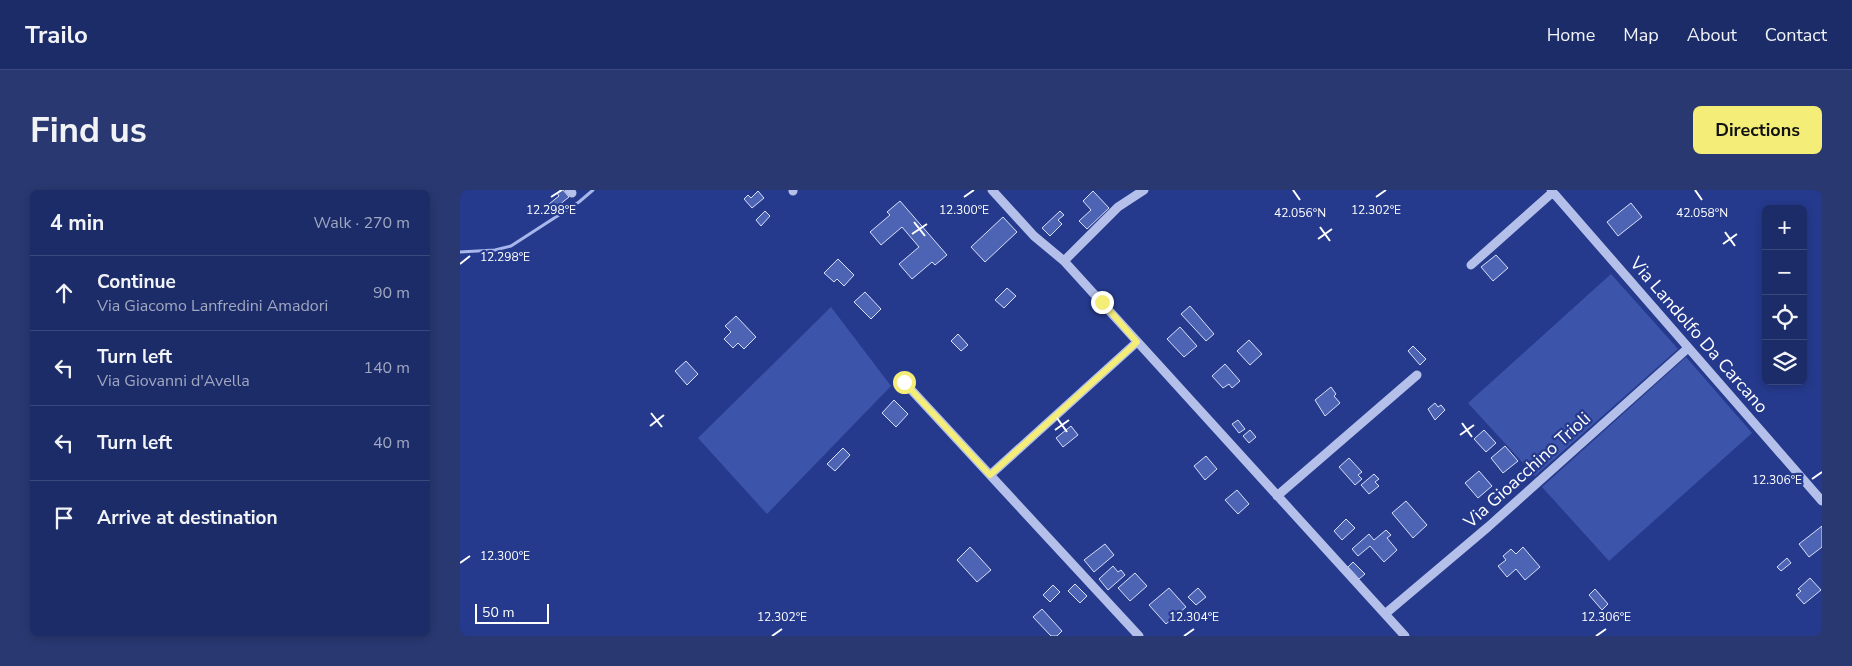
<!DOCTYPE html>
<html lang="en">
<head>
<meta charset="utf-8">
<style>
  body { margin:0; font-family:"Nunito Sans",sans-serif; background:#293871; color:#f1f3f6 }
  .controls { position:absolute; right:15px; top:15px; display:grid; overflow:hidden; border-radius:8px; box-shadow:0 2px 8px #0003 }
  .controls button { width:45px; height:45px; display:grid; place-items:center; padding:0; border:0; border-bottom:1px solid #3a487d; background:#1c2c69; color:#f1f3f6; font:25px sans-serif }
  .scale { position:absolute; left:15px; bottom:12px; width:74px; box-sizing:border-box; padding-left:5px; border:2px solid #fff; border-top:0; font-size:14px; line-height:18px; white-space:nowrap; color:#fff; -webkit-text-stroke:4px #253a8c; paint-order:stroke }
  .stop { position:absolute; width:15px; height:15px; margin:-11px; border:4px solid #f4ee78; border-radius:50%; background:#fff }
  .stop.end { background:#f4ee78; border-color:#fff; box-shadow:0 1px 5px #0008 }
  .list { margin:0; padding:0; list-style:none }
  h2 { display:flex; justify-content:space-between; align-items:center; height:65px; margin:0; padding:0 20px; font-size:21px }
  h2 small { font-size:16px; font-weight:400; color:#a0a7c0 }
  .list li { display:grid; grid-template-columns:32px 1fr auto; gap:15px; align-items:center; box-sizing:border-box; height:75px; padding:0 20px; border-top:1px solid #3a487d }
  .list b { display:block; font-size:19px; white-space:nowrap }
  .list p { margin:0; font-size:16px; white-space:nowrap; color:#a0a7c0 }
  .list em { font-size:16px; font-style:normal; color:#a0a7c0 }
  .icon { flex:none; width:28px; height:28px; fill:none; stroke:currentColor; stroke-width:2; stroke-linecap:round; stroke-linejoin:round }
  .map { position:relative; flex:none; width:1362px; height:446px; overflow:hidden; border-radius:8px }
  header { display:flex; align-items:center; gap:30px; box-sizing:border-box; height:70px; padding:0 25px; background:#1c2c69; border-bottom:1px solid #3a487d }
  header strong { font-size:24px }
  nav { display:flex; gap:28px; margin-inline-start:auto; font-size:18px }
  .intro { display:flex; align-items:center; justify-content:space-between; box-sizing:border-box; height:120px; padding:0 30px }
  h1 { margin:0; font-size:35px }
  .button { padding:12px 22px; border-radius:8px; background:#f4ee78; color:#111; font-size:18px; font-weight:700 }
  main { display:flex; gap:30px; padding:0 30px }
  aside { flex:1; background:#1c2c69; border-radius:8px; box-shadow:0 2px 8px #0003 }
  .map>svg:first-child { display:block }
  .green { fill:#3d54ab }
  .lines { fill:none; stroke-linecap:round; stroke-linejoin:round }
  .stream { stroke:#a8b7eb; stroke-width:3 }
  .building { fill:#4d63b3; stroke:#d8dff8 }
  .minor { stroke:#b4bfea; stroke-width:9 }
  .route { stroke:#f4ee78; stroke-width:6 }
  .ticks { fill:none; stroke:#fff; stroke-width:2 }
  .labels { text-anchor:middle; dominant-baseline:central; stroke-width:4.5; stroke-linejoin:round; paint-order:stroke }
  .street-label { font-size:18px; fill:#fff; stroke:#253a8c }
  .ticks-label { font-size:12px; text-anchor:middle; fill:#fff; stroke:#253a8c; stroke-width:4.5; stroke-linejoin:round; paint-order:stroke }
</style>
</head>
<body>
<header>
<strong>Trailo</strong>
<nav><a>Home</a><a>Map</a><a>About</a><a>Contact</a></nav>
</header>
<div class="intro"><h1>Find us</h1><a class="button">Directions</a></div>
<main>
<aside>
<h2>4 min<small>Walk · 270 m</small></h2>
<ul class="list">
<li><svg class="icon" aria-label="ahead" viewBox="0 0 24 24"><path d="M12 20V5M6 11l6-6 6 6"/></svg><div><b>Continue</b><p>Via Giacomo Lanfredini Amadori</p></div><em>90 m</em></li>
<li><svg class="icon" aria-label="left" viewBox="0 0 24 24"><path d="M17 20v-9H6M10 6l-5 5 5 5"/></svg><div><b>Turn left</b><p>Via Giovanni d'Avella</p></div><em>140 m</em></li>
<li><svg class="icon" aria-label="left" viewBox="0 0 24 24"><path d="M17 20v-9H6M10 6l-5 5 5 5"/></svg><div><b>Turn left</b></div><em>40 m</em></li>
<li><svg class="icon" aria-label="arrive" viewBox="0 0 24 24"><path d="M6 21V4h12l-3 4 3 4H6"/></svg><div><b>Arrive at destination</b></div></li>
</ul>
</aside>
<div class="map">
<svg width="1362" height="446" viewBox="0 0 1362 446">
  <rect width="100%" height="100%" fill="#253a8c"/>
  <path class="green" d="M1151 84 1218 159 1075 286 1008 213Z
    M371 117 431 196 307 324 238 248Z
    M1226 167 1292 243 1149 371 1082 297Z"/>
  <g class="lines">
    <path class="stream" d="M0 62 35 60 51 56 119 12 133 0"/>
  </g>
  <path class="building" d="M101 0H103L109 7 89 23 84 18 99 6 97 3Z
    M298 1 304 8 292 18 284 9 288 5 291 8Z
    M633 1 649 18 627 39 619 31 631 20 623 11Z
    M440 11 487 65 475 75 472 72 452 89 439 74 459 57 442 37 421 55 410 42 430 25 427 22Z
    M1171 13 1182 27 1158 46 1147 32Z
    M305 21 310 26 301 36 296 30Z
    M600 21 604 25 598 30 602 34 590 46 582 38Z
    M543 27 557 42 525 72 511 57Z
    M1036 65 1048 78 1033 91 1021 77Z
    M378 69 394 85 384 96 377 89 374 92 364 83Z
    M547 98 556 106 544 118 535 110Z
    M405 102 421 119 411 129 394 112Z
    M730 116 754 144 746 151 721 124Z
    M276 126 296 147 284 159 278 153 273 158 264 149 271 142 265 136Z
    M720 137 737 156 724 167 707 149Z
    M498 144 508 155 501 161 491 151Z
    M789 150 802 164 790 175 777 161Z
    M953 156 966 169 960 175 948 161Z
    M226 171 238 184 227 195 215 181Z
    M765 174 780 191 772 198 769 194 763 198 752 186Z
    M871 197 876 204 874 206 880 213 865 226 855 210Z
    M434 210 448 224 436 237 422 223Z
    M975 213 978 217 981 215 985 220 975 230 968 219Z
    M778 230 785 239 779 243 772 234Z
    M611 236 618 245 603 257 596 248Z
    M790 240 796 247 789 253 783 246Z
    M1024 240 1036 253 1026 262 1014 249Z
    M1045 256 1058 271 1043 283 1031 268Z
    M383 258 390 265 375 281 367 274Z
    M746 266 757 279 745 290 734 276Z
    M889 268 902 282 898 285 902 289 895 295 879 277Z
    M1019 281 1032 296 1018 308 1005 293Z
    M914 284 919 289 915 292 919 296 909 304 901 295Z
    M777 300 789 314 778 324 765 310Z
    M946 311 967 335 953 348 932 323Z
    M886 329 895 338 882 350 874 341Z
    M1362 336V357L1349 367 1339 354Z
    M926 340 931 345 927 348 937 360 924 372 910 356 898 366 892 359 909 344 914 350Z
    M645 354 654 365 634 382 624 370Z
    M510 357 531 380 517 392 497 370Z
    M1063 357 1080 377 1065 390 1056 379 1047 387 1038 376 1046 370 1043 366 1051 359 1056 364Z
    M1327 368 1331 373 1321 381 1317 377Z
    M893 372 905 384 899 389 888 377Z
    M653 376 658 382 661 380 665 385 648 400 639 389Z
    M675 383 687 396 670 411 658 398Z
    M1350 388 1361 400 1344 414 1336 405 1341 401 1338 399Z
    M615 394 627 406 620 413 608 401Z
    M593 395 600 402 590 412 583 405Z
    M709 398 726 417 706 434 689 415Z
    M738 398 746 407 736 415 728 407Z
    M1135 399 1148 414 1142 420 1129 405Z
    M582 419 602 441 597 446H591L573 427Z"/>
  <g class="lines">
    <path class="minor" d="M109 0 112 3
      M333 0V1
      M532 0 574 46 604 71 945 446
      M1091 0 1362 311
      M604 71 658 17 684 0
      M1011 75 1093 2
      M444 192 679 446
      M530 285 677 152
      M817 306 957 185
      M925 424 1028 337 1228 158"/>
  </g>
  <g class="lines">
    <path class="route" d="M444 192 530 285 677 152 642 112"/>
  </g>
  <path class="ticks" d="M833 0 840 10M1235 0 1242 10M91 7 102 0M504 7 514 0M916 7 926 0M454 32 465 46M860 37 870 51M1265 42 1275 56M452 44 467 34M858 49 872 39M1263 54 1277 44M0 74 10 66M191 223 202 237M597 228 607 242M1002 233 1012 247M190 236 204 225M595 240 609 230M1000 245 1014 235M1352 289 1362 282M0 373 10 366M312 446 322 439M724 446 734 439M1136 446 1146 439"/>
  <g class="labels">
    <g class="street-label">
      <text transform="translate(1239 145) rotate(49)">Via Landolfo Da Carcano</text>
      <text transform="translate(1067 280) rotate(-42)">Via Gioacchino Trioli</text>
    </g>
  </g>
  <g class="ticks-label">
    <text x="504" y="24">12.300°E</text>
    <text x="91" y="24">12.298°E</text>
    <text x="916" y="24">12.302°E</text>
    <text x="840" y="27">42.056°N</text>
    <text x="1242" y="27">42.058°N</text>
    <text x="45" y="71">12.298°E</text>
    <text x="1317" y="294">12.306°E</text>
    <text x="45" y="370">12.300°E</text>
    <text x="322" y="431">12.302°E</text>
    <text x="734" y="431">12.304°E</text>
    <text x="1146" y="431">12.306°E</text>
  </g>
</svg>
<div class="controls">
<button>+</button>
<button>−</button>
<button><svg class="icon" aria-label="locate" viewBox="0 0 24 24"><circle cx="12" cy="12" r="6"/><path d="M12 2v4M12 18v4M2 12h4M18 12h4"/></svg></button>
<button><svg class="icon" aria-label="layers" viewBox="0 0 24 24"><path d="M12 4l9 5-9 5-9-5zM3 14l9 5 9-5"/></svg></button>
</div>
<div class="scale">50 m</div>
<div class="stop" style="left:444px;top:192px"></div>
<div class="stop end" style="left:642px;top:112px"></div>
</div>
</main>
</body>
</html>
